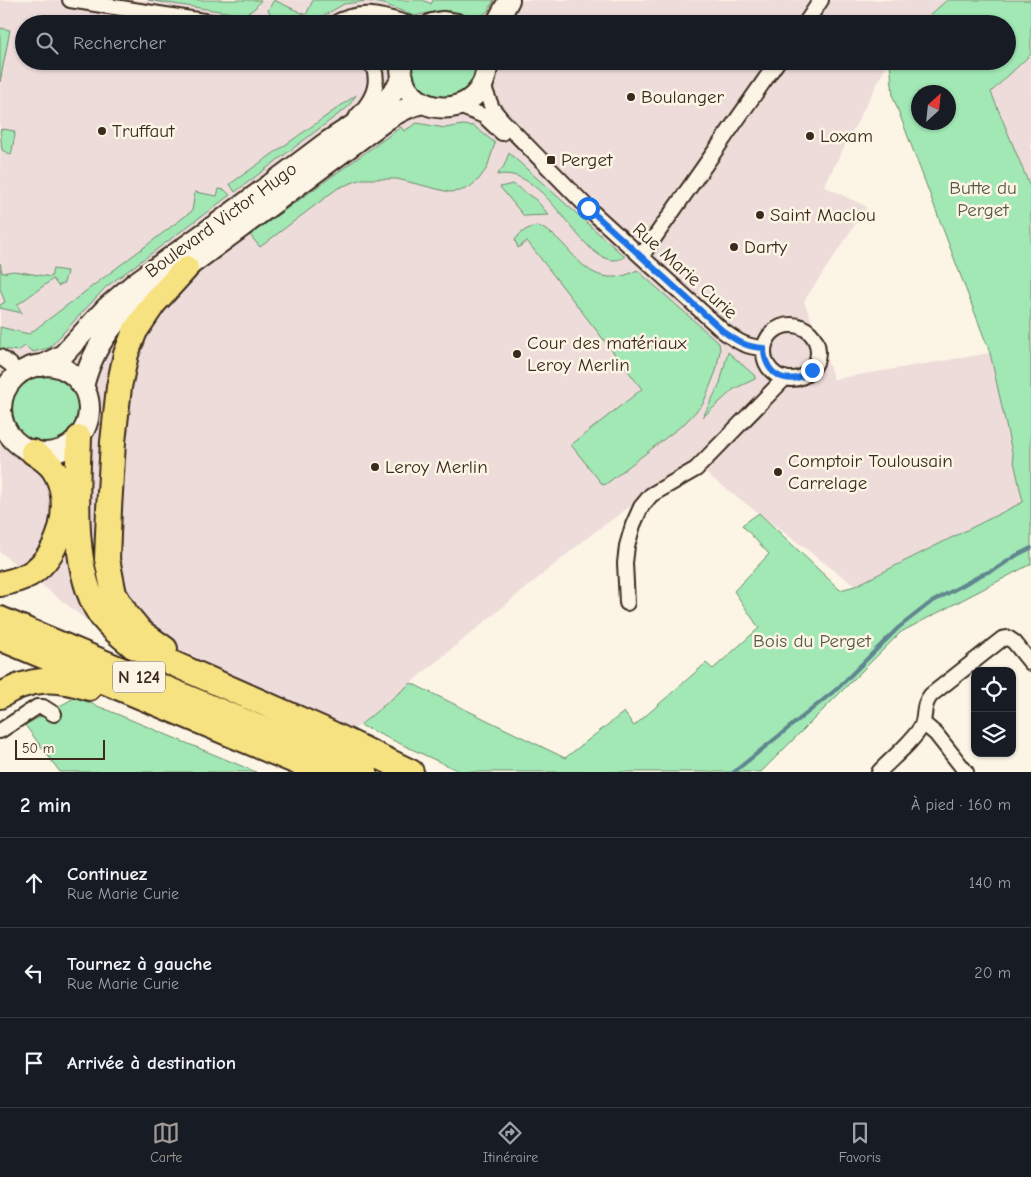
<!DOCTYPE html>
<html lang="fr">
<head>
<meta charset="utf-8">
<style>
  body { margin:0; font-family:"Comic Neue",sans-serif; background:#242831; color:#f1f3f6 }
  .controls { position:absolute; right:15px; bottom:15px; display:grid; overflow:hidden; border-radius:10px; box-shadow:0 1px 4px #0004 }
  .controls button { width:45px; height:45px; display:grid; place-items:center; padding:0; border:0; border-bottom:1px solid #363941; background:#171b24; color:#f1f3f6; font:25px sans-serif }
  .compass { position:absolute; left:911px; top:85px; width:45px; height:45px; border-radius:50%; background:#171b24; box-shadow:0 1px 4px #0004; rotate:27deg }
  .scale { position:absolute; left:15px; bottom:12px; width:90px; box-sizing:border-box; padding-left:5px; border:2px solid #3b2a1e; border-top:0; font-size:14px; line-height:18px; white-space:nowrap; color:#3b2a1e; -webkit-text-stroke:4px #fcf5e5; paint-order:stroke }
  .stop { position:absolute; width:15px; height:15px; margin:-11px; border:4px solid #1a73e8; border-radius:50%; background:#fff }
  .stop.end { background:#1a73e8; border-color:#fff; box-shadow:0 1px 5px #0008 }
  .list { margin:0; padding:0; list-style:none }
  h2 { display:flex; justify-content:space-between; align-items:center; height:65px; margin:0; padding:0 20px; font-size:21px }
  h2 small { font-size:16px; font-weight:400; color:#9ea1a6 }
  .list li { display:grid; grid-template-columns:32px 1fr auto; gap:15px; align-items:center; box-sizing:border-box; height:90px; padding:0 20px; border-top:1px solid #363941 }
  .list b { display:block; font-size:19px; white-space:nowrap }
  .list p { margin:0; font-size:16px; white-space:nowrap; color:#9ea1a6 }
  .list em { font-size:16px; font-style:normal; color:#9ea1a6 }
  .icon { flex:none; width:28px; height:28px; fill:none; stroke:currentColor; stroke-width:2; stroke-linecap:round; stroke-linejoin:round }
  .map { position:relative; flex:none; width:1031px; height:772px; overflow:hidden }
  .search { position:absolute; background:#171b24; box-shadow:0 1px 4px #0004; left:15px; right:15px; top:15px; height:55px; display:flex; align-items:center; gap:12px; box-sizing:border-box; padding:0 18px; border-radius:28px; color:#9ea1a6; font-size:19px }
  .sheet { height:335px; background:#171b24 }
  nav { display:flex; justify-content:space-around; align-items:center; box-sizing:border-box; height:70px; border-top:1px solid #363941; background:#171b24; font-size:14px; color:#9ea1a6 }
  nav a { display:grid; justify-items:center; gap:2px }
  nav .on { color:#9f9995 }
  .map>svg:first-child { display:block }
  .built { fill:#eedcdb }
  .green { fill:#a1e8b5; stroke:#6e896a; fill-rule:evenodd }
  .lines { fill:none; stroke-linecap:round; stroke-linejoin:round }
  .stream { stroke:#61878f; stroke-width:4 }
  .minor-casing { stroke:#3b2a1e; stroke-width:18 }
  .secondary-casing { stroke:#3b2a1e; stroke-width:24 }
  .trunk-casing { stroke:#3b2a1e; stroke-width:28 }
  .minor { stroke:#fcf5e5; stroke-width:14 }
  .secondary { stroke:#fcf5e5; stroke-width:20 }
  .trunk { stroke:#f7e281; stroke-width:24 }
  .route { stroke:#1a73e8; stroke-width:6 }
  .poi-dot { fill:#3b2a1e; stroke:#fcf5e5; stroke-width:2 }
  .labels { text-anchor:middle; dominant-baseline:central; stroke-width:5; stroke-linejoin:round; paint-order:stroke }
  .shield { fill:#fcf5e5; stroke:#75675a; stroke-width:1 }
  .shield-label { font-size:18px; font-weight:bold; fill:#3b2a1e }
  .poi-label { font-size:19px; fill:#3b2a1e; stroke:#fcf5e5; text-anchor:start }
  .park-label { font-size:19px; fill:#545a44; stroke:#fcf5e5 }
  .street-label { font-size:19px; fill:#3b2a1e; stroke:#fcf5e5 }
</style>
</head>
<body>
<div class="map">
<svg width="1031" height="772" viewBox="0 0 1031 772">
  <rect width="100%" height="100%" fill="#fcf5e5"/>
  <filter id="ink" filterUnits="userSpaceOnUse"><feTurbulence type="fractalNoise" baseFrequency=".02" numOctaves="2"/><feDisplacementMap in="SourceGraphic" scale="10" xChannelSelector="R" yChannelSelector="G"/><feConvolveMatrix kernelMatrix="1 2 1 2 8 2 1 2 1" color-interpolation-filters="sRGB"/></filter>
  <g filter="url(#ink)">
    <path class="built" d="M0 0H947L920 24H24V61H889L824 186 867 207 804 301 834 379 990 353 1023 502 855 586 691 462 588 537 340 741 109 638 0 552Z
      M1031 54V189L991 92Z"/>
    <path class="green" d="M148 0H261L255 8 245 15Z
      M274 0 306 15 313 0H423L431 4 433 0H494L488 11 479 18 451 11H439L414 16 384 4 367 1 344 4 323 16 310 21 296 22 274 19 268 10Z
      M947 0H1031V54L991 92 1031 189V564L901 632 761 772H461L360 725 411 683 565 758 624 712 634 726 706 663 713 669 759 628 734 591 769 554 742 525 759 513 840 590 855 586 1023 502 990 353 893 97 890 61H1007V24H920ZM918 92H948V122H918Z
      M0 28 10 30 0 82Z
      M409 61H480L481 70 466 96 436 101 413 83Z
      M356 95 348 107 235 192 230 184Z
      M417 123 445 128 462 125 474 126 495 143 487 168 479 179 470 187 460 191 449 192 397 179H362L338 188 260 247 250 235 401 127 404 131Z
      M3 129 14 131 15 135 11 155 2 150 0 130Z
      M509 153 625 257C584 280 551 163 497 175L504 166Z
      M513 184 536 200 549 215 524 216 500 187Z
      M219 189 225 190 230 195 106 287 49 348 33 352 25 346 18 351 0 349V327L29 334 192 211 195 192 217 196Z
      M537 226C569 236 578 280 616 277 624 276 630 274 637 270L719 343 720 351 716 371 703 404 685 423 606 484 603 485 571 445 642 389 527 241 518 248 515 240C520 232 529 227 537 226Z
      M0 263 2 273 14 271 51 277 53 269 67 271 64 283 58 286 53 279 17 305 22 313 0 308V305L5 302 0 289Z
      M728 352 755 376V379L734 389 703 417 720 383Z
      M10 410a35 35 0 1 1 70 0a35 35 0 1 1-70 0Z
      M76 697 256 772H60L25 725Z"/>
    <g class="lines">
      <path class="stream" d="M734 772 838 688 898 628 930 603 983 574 996 569 1017 555 1031 548"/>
      <g class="minor-casing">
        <path id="minor" d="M70 0 223 24
          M334 24C360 8 382 16 409 24
          M805 24 821 0
          M483 85 492 108 501 119 588 208 723 331C738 342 746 347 764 348
          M459 106 484 116 502 133
          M357 116C372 101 383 81 370 61
          M638 253 645 251 778 61
          M764 352a27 27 0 1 1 54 0a27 27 0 1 1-54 0Z
          M0 357 10 364 19 374
          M627 603 625 563 627 546 633 525 641 507 651 495 696 469 785 378
          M923 723 936 734 966 772
          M0 731 37 707H43L54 714
          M879 772C891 759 914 741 922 725 926 714 922 706 931 695L1002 639 1008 638 1014 642 1031 663"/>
      </g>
      <g class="secondary-casing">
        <path id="secondary" d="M432 24 442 22 456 24
          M496 24 509 0
          M401 61C397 121 488 125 487 61
          M1 409a44 44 0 1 1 88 0a44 44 0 1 1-88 0Z
          M41 366 63 355 106 308 135 283C198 238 261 192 323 145 354 122 384 113 403 77
          M83 387C97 328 136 298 186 268L386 120C398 112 409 106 423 103"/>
      </g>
      <g class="trunk-casing">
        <path id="trunk" d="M79 438C77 489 71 571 100 614 108 627 122 636 133 646L322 729 411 772
          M0 584C10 582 21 579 30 574 62 554 74 501 54 470 49 462 40 457 33 452
          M0 619 365 772
          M0 638 321 772
          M165 649 141 632 126 614 114 594 107 559 109 509 113 442 119 387 126 354 135 331 154 303 186 268
          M0 696C30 677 57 677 89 688"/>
      </g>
      <use href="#minor" class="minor"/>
      <use href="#secondary" class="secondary"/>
      <use href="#trunk" class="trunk"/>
    </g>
  </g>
  <g class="lines" filter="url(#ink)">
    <path class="route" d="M588 208 723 331C738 342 746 347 764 348 764 377 791 388 812 370"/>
  </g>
  <g class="poi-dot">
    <circle cx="631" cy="97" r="5"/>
    <circle cx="102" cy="131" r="5"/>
    <circle cx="810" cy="136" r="5"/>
    <rect x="546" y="155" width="10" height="10" rx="2.5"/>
    <circle cx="760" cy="215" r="5"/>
    <circle cx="734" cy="247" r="5"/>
    <circle cx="517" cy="354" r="5"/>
    <circle cx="375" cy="467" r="5"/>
    <circle cx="778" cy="472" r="5"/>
  </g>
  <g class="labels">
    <rect class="shield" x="113" y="661.5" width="52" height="31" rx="4"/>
    <g class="shield-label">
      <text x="139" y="677">N 124</text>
    </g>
    <g class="poi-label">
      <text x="641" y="97">Boulanger</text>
      <text x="112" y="131">Truffaut</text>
      <text x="820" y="136">Loxam</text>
      <text x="561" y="160">Perget</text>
      <text x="770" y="215">Saint Maclou</text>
      <text x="744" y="247">Darty</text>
      <text x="527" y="343">Cour des matériaux<tspan x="527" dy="22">Leroy Merlin</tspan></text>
      <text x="788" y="461">Comptoir Toulousain<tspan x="788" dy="22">Carrelage</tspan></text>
      <text x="385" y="467">Leroy Merlin</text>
    </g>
    <g class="park-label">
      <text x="983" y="188">Butte du<tspan x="983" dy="22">Perget</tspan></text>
      <text x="812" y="641">Bois du Perget</text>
    </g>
    <g class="street-label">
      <text transform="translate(221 220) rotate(-36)">Boulevard Victor Hugo</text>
      <text transform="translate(685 271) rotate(42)">Rue Marie Curie</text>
    </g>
  </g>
</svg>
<div class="controls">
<button><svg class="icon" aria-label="locate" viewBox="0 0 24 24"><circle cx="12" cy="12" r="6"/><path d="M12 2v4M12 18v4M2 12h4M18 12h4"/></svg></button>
<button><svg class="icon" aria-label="layers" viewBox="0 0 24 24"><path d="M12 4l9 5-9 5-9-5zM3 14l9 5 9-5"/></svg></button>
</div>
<svg class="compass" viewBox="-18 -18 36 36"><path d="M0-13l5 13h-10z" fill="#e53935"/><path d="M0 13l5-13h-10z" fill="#9ea1a6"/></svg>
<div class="scale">50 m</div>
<div class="stop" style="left:588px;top:208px"></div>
<div class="stop end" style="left:812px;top:370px"></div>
<div class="search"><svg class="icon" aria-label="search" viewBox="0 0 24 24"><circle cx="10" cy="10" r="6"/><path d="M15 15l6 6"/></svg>Rechercher</div>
</div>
<section class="sheet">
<h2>2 min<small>À pied · 160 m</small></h2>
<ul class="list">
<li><svg class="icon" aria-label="ahead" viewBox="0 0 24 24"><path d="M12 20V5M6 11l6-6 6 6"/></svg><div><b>Continuez</b><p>Rue Marie Curie</p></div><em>140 m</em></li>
<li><svg class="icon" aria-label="left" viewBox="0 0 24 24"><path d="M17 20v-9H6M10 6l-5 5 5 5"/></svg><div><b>Tournez à gauche</b><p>Rue Marie Curie</p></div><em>20 m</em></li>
<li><svg class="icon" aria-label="arrive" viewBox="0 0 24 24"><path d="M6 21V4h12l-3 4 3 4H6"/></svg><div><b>Arrivée à destination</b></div></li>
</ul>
</section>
<nav>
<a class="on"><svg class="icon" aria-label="map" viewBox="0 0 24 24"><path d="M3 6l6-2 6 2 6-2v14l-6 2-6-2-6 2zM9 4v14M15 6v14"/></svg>Carte</a>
<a><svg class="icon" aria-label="directions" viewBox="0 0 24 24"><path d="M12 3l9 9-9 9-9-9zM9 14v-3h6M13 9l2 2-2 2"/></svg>Itinéraire</a>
<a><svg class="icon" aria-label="saved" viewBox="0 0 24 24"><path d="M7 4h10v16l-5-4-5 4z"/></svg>Favoris</a>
</nav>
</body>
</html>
